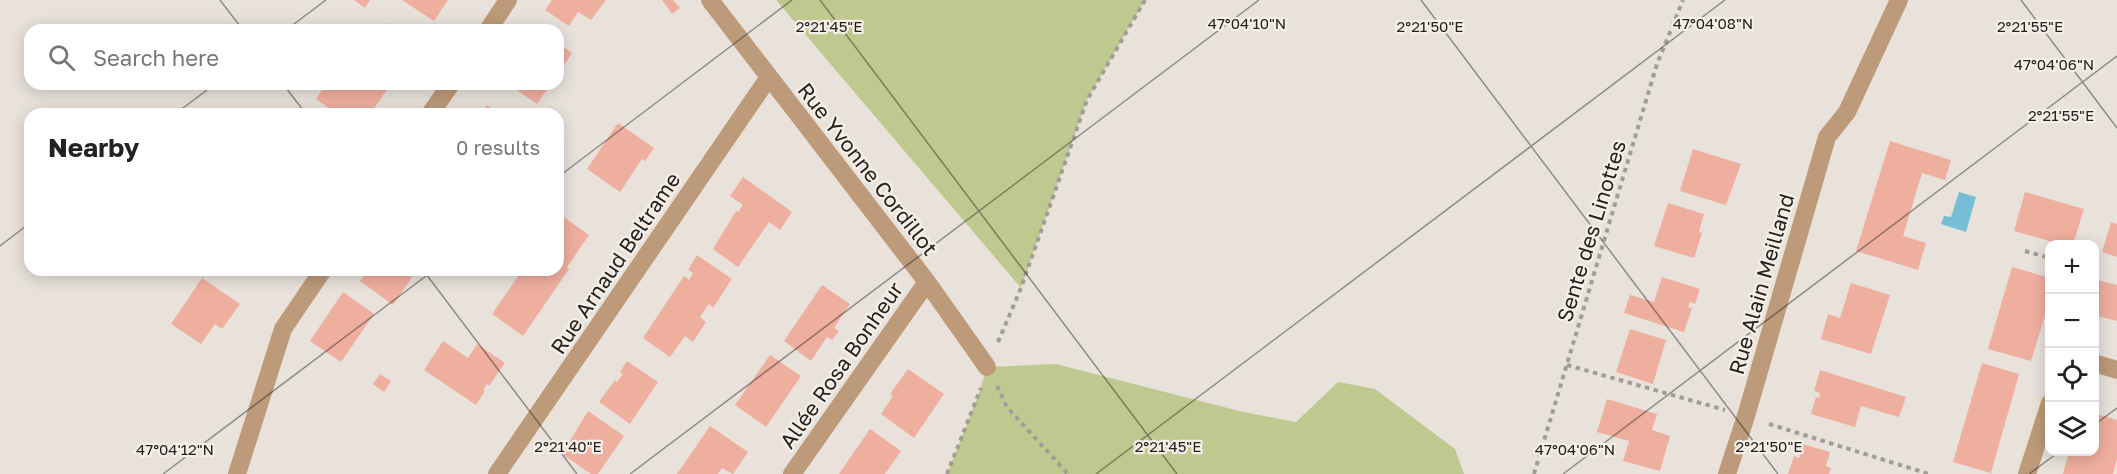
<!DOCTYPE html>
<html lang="en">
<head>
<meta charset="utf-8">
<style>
  body { margin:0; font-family:"Golos Text",sans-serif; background:#f6f6f6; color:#222 }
  .controls { position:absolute; right:18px; bottom:18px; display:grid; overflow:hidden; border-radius:12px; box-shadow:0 3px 15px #0003 }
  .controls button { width:54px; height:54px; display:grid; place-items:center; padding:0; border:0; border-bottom:2px solid #e0e0e0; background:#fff; color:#222; font:30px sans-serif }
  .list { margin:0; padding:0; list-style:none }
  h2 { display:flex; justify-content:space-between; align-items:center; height:78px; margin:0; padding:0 24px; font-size:26px }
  h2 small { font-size:20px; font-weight:400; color:#767676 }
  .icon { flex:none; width:33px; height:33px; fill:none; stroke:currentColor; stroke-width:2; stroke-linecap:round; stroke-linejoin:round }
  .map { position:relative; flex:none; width:2117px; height:474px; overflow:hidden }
  .search { position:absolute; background:#fff; box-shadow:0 3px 15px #0003; left:24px; top:24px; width:540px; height:66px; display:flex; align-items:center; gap:15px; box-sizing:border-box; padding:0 21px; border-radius:18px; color:#767676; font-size:22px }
  .panel { position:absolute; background:#fff; box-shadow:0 3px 15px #0003; left:24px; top:108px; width:540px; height:168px; border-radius:18px }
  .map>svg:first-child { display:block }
  .green { fill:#bfc98f }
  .water { fill:#76bed5 }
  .building { fill:#efaf9f }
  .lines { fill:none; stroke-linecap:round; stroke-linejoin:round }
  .path { stroke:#a19c97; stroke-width:4; stroke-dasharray:4.5 4.5; stroke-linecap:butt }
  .minor { stroke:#bd9a79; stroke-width:18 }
  .ticks { fill:none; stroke:#24211f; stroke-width:1.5; stroke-opacity:0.45 }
  .labels { text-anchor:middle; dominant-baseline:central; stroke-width:4.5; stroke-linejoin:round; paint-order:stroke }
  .street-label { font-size:21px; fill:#24211f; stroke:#f6efe8 }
  .ticks-label { font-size:15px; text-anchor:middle; fill:#24211f; stroke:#f6efe8; stroke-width:4.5; stroke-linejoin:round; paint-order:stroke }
</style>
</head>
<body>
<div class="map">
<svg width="2117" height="474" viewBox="0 0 2117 474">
  <rect width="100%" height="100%" fill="#e8e2db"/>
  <path class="green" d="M776 0H1145L1087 100 1021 288Z
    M1056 364 1243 412 1296 422 1338 382 1375 389 1455 449 1464 474H947L978 396 987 367Z"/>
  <path class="water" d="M1959 192 1976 197 1966 232 1941 224 1944 216 1951 217Z"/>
  <path class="building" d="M354 0H370L365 8Z
    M402 0H448L434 21Z
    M552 0H606L591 20 578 12 569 26 545 10Z
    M662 0H673L680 8 672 14Z
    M384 23 395 30H379Z
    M558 43 572 53 558 74Z
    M326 84H391L370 114H326L330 109 316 99Z
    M508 84H551L537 104Z
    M487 105 499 114H481Z
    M618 123 654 148 645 161 642 159 620 192 587 169Z
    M1890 141 1951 160 1945 180 1922 173 1903 236 1926 243 1918 270 1856 251Z
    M1693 149 1741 164 1726 205 1680 191Z
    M743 177 792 212 780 230 769 222 738 267 713 249 736 211 738 212 743 205 730 196Z
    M2025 192 2084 209 2073 244H2060L2014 231Z
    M1668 203 1704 214 1699 232 1702 233 1694 258 1654 246Z
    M558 213 589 235 567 267 569 269 523 336 492 314 519 275 512 270H558Z
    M2111 222 2117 224V257L2102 252Z
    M697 255 732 279 713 308 709 304 700 317 706 322 693 342 685 336 670 357 643 338 684 276 689 280 693 273 688 270Z
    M2012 267 2050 278V299L2031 361 1988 349Z
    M368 270H417L393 305 360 281Z
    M1662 277 1700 289 1695 304 1690 302 1688 307 1692 308 1684 332 1624 313 1630 295 1654 302Z
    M202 278 240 304 222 329 215 324 201 344 171 324Z
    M2098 280 2117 285V321L2094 315V291Z
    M1851 283 1890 295 1871 354 1821 339 1828 314 1840 318Z
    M822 285 850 304 834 328 839 331 832 340 827 337 811 361 784 341Z
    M343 292 374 314 341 362 310 341Z
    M1630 329 1666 340 1653 384 1616 372Z
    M443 341 468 358 477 344 505 363 489 386 487 384 483 390 485 391 476 405 424 370Z
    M770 355 801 376 766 427 735 405Z
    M627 361 658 382 630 424 599 402 615 380 617 382 623 374 620 372Z
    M1982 363 2019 374 1991 473 1953 462Z
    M908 369 944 394 914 438 881 414 893 396 890 394Z
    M1820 370 1906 397 1899 417 1861 406 1855 427 1811 414 1816 397 1819 398 1820 393 1814 391Z
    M380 374 391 381 384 392 373 384Z
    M1607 399 1657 414 1652 430 1670 436 1660 471 1623 461 1629 441 1597 432Z
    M588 411 624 436 598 474H591L562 454Z
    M2094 413 2117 420V459L2113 474H2063L2069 452H2094Z
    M710 426 748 452 733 474 722 468 718 474H677Z
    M870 429 901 451 885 474H839Z
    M1803 444 1830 452 1826 466 1831 468 1829 474H1788L1794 456 1799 458Z"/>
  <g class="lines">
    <path class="path" d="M2025 251 2050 258
      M998 342 1021 288 1087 100 1145 0
      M1567 365 1725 410
      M997 386 1007 407 1068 474
      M1769 424 1929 474
      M947 474 981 388
      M1534 474 1657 64 1683 0"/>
    <path class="minor" d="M710 0 927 282 987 367
      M488 30 508 0
      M430 114 451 84
      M2094 363 2117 370
      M237 474 283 329 323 270
      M497 474 769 77
      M792 474 927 282
      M1727 474 1746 416 1827 137 1847 112 1899 0
      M2027 474 2050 403"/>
  </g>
  <path class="ticks" d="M220 0 243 30M820 0 1177 474M1421 0 1778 474M2021 0 2117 128M286 30 326 0M283 84 306 114M175 114 215 84M558 177 792 0M0 246 30 223M423 270 577 474M2094 425 2117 408M163 474 434 270M630 474 1259 0M1096 474 1725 0M1563 474 2117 56M2029 474 2059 452"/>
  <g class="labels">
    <g class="street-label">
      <text transform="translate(868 169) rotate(52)">Rue Yvonne Cordillot</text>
      <text transform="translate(1591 231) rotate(-73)">Sente des Linottes</text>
      <text transform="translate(615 263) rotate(-56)">Rue Arnaud Beltrame</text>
      <text transform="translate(1761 284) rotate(-74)">Rue Alain Meilland</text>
      <text transform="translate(841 365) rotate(-55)">Allée Rosa Bonheur</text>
    </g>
  </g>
  <g class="ticks-label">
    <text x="1247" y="29">47°04'10"N</text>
    <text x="1713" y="29">47°04'08"N</text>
    <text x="829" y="32">2°21'45"E</text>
    <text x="1430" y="32">2°21'50"E</text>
    <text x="2030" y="32">2°21'55"E</text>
    <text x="2054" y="70">47°04'06"N</text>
    <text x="2061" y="121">2°21'55"E</text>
    <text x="568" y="452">2°21'40"E</text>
    <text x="1168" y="452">2°21'45"E</text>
    <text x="1769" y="452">2°21'50"E</text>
    <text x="175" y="455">47°04'12"N</text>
    <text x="1575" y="455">47°04'06"N</text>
  </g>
</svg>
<div class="controls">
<button>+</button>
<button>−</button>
<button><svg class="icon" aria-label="locate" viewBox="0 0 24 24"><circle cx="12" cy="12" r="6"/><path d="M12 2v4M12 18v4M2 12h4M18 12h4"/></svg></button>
<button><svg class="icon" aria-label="layers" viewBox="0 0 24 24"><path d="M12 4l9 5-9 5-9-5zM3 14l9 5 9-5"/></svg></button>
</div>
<div class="search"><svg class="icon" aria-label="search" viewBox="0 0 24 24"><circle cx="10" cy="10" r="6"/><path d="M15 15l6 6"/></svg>Search here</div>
<section class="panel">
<h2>Nearby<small>0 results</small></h2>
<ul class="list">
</ul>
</section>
</div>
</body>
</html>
